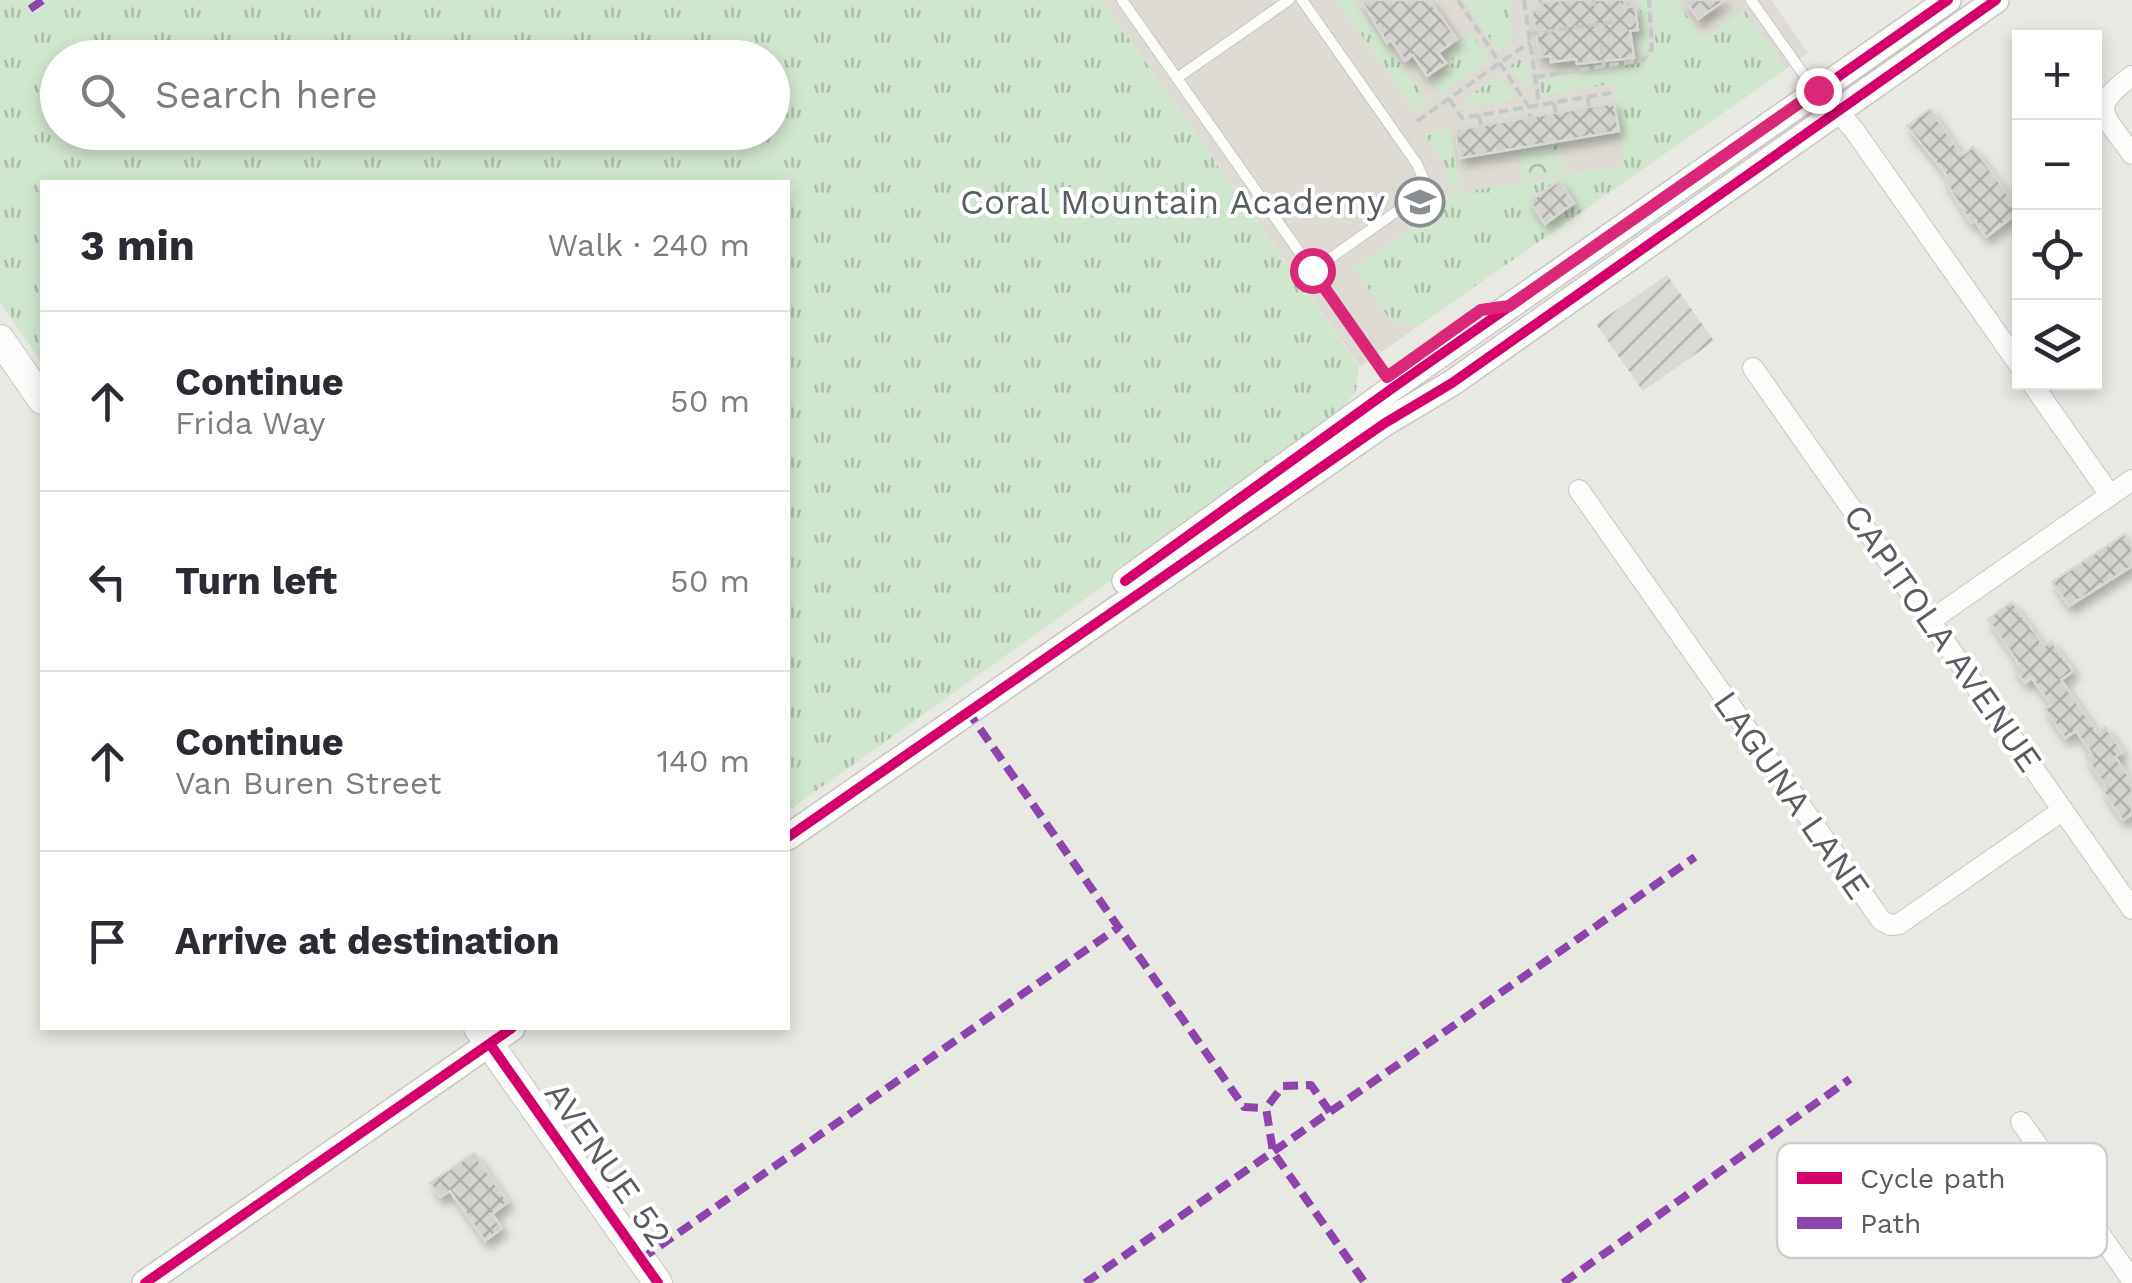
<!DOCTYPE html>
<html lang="en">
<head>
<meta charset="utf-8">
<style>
  body { margin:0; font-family:"Work Sans",sans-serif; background:#f7f7f7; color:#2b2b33 }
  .controls { position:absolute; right:30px; top:30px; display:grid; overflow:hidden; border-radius:0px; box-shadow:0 5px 15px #0003 }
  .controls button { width:90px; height:90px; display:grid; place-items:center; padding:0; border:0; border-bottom:2px solid #e1e1e2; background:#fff; color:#2b2b33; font:50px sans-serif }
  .stop { position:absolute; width:30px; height:30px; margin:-22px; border:8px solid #db2777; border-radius:50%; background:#fff }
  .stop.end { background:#db2777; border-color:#fff; box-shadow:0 2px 10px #0008 }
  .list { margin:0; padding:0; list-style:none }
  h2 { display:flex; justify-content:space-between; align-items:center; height:130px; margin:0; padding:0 40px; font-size:42px }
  h2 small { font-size:32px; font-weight:400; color:#7c7c81 }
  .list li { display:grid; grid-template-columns:65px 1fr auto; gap:30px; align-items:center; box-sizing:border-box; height:180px; padding:0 40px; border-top:2px solid #e1e1e2 }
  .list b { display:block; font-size:38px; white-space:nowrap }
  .list p { margin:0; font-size:32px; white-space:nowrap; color:#7c7c81 }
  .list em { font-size:32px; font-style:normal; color:#7c7c81 }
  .icon { flex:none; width:55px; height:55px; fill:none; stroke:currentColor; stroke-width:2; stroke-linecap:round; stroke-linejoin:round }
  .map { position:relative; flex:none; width:2132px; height:1283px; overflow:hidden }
  .search { position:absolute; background:#fff; box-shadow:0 5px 15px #0003; left:40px; top:40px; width:750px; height:110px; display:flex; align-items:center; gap:25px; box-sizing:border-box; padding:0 35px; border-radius:55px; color:#7c7c81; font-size:38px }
  .panel { position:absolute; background:#fff; box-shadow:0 5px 15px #0003; left:40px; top:180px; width:750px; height:850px; border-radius:0px }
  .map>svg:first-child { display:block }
  .industrial { fill:url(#industrial-furrows) }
  .education { fill:#dddbd3 }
  .grass { fill:url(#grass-tufts); fill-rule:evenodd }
  .park { fill:url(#park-crowns) }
  .building { fill:url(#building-cross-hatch); stroke:#d8d7d3; stroke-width:2.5; filter:url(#shadow) }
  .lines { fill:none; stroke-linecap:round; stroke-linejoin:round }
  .service-casing { stroke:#c6c7c6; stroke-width:12 }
  .minor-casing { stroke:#c6c7c6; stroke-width:22 }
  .tertiary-casing { stroke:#c6c7c6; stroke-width:28 }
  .secondary-casing { stroke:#c6c7c6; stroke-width:30 }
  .path { stroke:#c4cac7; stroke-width:4; stroke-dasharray:10 5; stroke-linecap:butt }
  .service { stroke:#fcfcfb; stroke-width:10 }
  .minor { stroke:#fcfcfb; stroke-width:20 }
  .tertiary { stroke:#fcfcfb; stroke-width:25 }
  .secondary { stroke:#fcfcfb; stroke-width:28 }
  .quiet { stroke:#8e44ad; stroke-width:8; stroke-dasharray:15 8; stroke-linecap:butt }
  .cycleway-casing { stroke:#fff; stroke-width:16 }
  .cycleway { stroke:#d6006c; stroke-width:10 }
  .route { stroke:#db2777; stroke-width:12 }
  .labels { text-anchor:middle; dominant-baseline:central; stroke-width:8; stroke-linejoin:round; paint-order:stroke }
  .poi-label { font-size:35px; fill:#595d62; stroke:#fff; text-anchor:end }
  .street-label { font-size:35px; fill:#595d62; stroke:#fff }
  .key { fill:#fff; stroke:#cdced0; stroke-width:2.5 }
  .key-label { font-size:28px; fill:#595d62 }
</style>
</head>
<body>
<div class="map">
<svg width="2132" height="1283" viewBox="0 0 2132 1283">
  <defs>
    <pattern id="industrial-furrows" width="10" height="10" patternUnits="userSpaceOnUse" patternTransform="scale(2.5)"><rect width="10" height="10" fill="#dadad5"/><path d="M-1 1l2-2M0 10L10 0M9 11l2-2" fill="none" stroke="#b4b4b0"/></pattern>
    <pattern id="grass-tufts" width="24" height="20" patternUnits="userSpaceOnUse" patternTransform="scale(2.5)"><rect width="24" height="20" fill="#d1e6cf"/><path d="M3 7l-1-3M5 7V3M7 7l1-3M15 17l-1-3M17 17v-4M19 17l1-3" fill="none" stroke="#adbeab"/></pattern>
    <pattern id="park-crowns" width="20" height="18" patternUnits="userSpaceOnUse" patternTransform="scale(2.5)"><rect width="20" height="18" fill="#d1e6cf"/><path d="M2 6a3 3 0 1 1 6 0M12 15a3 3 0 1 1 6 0" fill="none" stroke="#adbeab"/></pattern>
    <pattern id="building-cross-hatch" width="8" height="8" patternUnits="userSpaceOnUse" patternTransform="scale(2.5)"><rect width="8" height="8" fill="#d3d2cf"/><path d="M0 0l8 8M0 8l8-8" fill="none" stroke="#aeaeab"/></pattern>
    <filter id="shadow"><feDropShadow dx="4.5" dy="7" stdDeviation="5" flood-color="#0004"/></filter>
  </defs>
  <rect width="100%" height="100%" fill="#e9e9e4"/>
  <path class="industrial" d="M1667 275 1714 341 1643 391 1596 324Z"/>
  <path class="education" d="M1102 0H1771L1808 53 1360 367Z"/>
  <path class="grass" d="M0 0H1102L1359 367 1356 392 1330 424 788 811V182H42V363L0 302ZM58 58H772V132H58Z
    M1337 0H1352L1429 102 1415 111Z
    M1465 0H1509L1513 38 1499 53Z
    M1638 0H1647L1650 30 1647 50 1639 57 1634 37 1644 34Z
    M1652 0H1676L1703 39 1744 10 1786 69 1418 326 1391 321 1354 268 1430 215 1447 195 1624 165 1614 83 1542 95 1540 80 1642 63 1651 59 1656 32Z
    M1472 33 1488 61 1442 93 1432 78 1454 62 1447 52Z
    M1519 59 1528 63 1531 86 1528 90 1509 67Z
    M1499 75 1515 99 1468 108 1466 98Z
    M1451 129 1460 188 1447 189 1446 166 1424 133Z"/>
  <path class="park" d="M1559 145 1564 172 1523 179 1519 152Z"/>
  <path class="building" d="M1361 0H1429L1457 39 1438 53 1446 63 1427 76 1413 55 1405 61 1391 40 1387 43Z
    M1564 0H1624L1625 8 1635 6 1638 30 1630 31 1634 58 1577 64 1576 59 1551 62 1550 56 1540 57 1532 10 1542 9 1541 3Z
    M1685 0H1725L1698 19Z
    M1614 103 1619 131 1460 158 1455 130Z
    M1930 109 1962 155 1973 147 2020 211 1986 237 1975 221 1971 223 1944 179 1948 177 1907 126Z
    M1559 181 1574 203 1545 224 1530 201Z
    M2125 534 2132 543V566L2069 606 2052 582Z
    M2012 602 2044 646 2051 641 2073 671 2061 680 2097 732 2105 727 2123 752 2115 757 2132 781V814L2123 820 2103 791 2107 788 2086 758 2092 754 2076 731 2065 738 2045 709 2051 705 2032 678 2025 683 2014 668 2019 664 1988 619Z
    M474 1153 508 1202 492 1214 502 1228 485 1241 450 1191 440 1197 430 1183Z"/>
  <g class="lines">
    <g class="service-casing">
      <path id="service" d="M1122 0 1395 388
        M1302 0 1417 164 1426 185 1410 202 1312 271
        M1751 0 1804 75 1818 89
        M1177 78 1289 0"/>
    </g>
    <g class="minor-casing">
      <path id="minor" d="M2132 76C2086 109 2105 115 2132 154
        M1819 89 1854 130 2020 366
        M1753 368 2132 909
        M2031 382 2110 495
        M1579 490 1881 920 1890 925 1899 924 2063 810
        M1930 621 2132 480
        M2021 1122 2132 1280"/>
    </g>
    <g class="tertiary-casing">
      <path id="tertiary" d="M1125 581 1394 387 1948 0
        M788 837 1385 423 1452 383 1996 0
        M145 1283 512 1028"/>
    </g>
    <g class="secondary-casing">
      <path id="secondary" d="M0 339 42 400
        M478 1028 658 1283"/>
    </g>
    <path class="path" d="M1458 0 1529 107 1530 117
      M1524 0 1539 104
      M1540 0 1541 3
      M1594 0 1595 6
      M1529 34 1612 22
      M1601 44 1604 66
      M1535 77 1643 60 1652 49 1649 0
      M1588 97 1589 107
      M1449 99 1462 118 1611 93
      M1554 103 1556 113
      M1479 115 1481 125
      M1417 121 1530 42"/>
    <use href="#service" class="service"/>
    <use href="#minor" class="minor"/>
    <use href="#tertiary" class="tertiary"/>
    <use href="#secondary" class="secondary"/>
    <path class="quiet" d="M30 9 43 0
      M967 710 1244 1107 1266 1108
      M1330 1112 1311 1085 1283 1086 1266 1108 1273 1152 1365 1283
      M641 1259 1119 927
      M1085 1283 1695 857
      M1563 1283 1850 1079"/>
    <g class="cycleway-casing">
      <path id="cycleway" d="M1125 581 1394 387 1948 0
        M788 837 1385 423 1452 383 1996 0
        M490 1044 658 1283
        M145 1283 512 1028"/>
    </g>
    <use href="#cycleway" class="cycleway"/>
  </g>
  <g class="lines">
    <path class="route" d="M1312 270 1387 377 1481 310 1509 306 1818 90"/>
  </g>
  <defs>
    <g id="school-ring" transform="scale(2.5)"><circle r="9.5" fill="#fff" stroke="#8b8e90" stroke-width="1.5"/><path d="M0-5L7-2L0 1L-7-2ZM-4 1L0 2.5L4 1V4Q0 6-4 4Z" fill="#8b8e90"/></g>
  </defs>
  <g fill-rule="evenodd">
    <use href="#school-ring" x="1420" y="202"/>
  </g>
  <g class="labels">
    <g class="poi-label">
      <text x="1385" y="202">Coral Mountain Academy</text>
    </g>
    <g class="street-label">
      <text transform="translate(1943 638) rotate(55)">CAPITOLA AVENUE</text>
      <text transform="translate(1792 795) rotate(55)">LAGUNA LANE</text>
      <text transform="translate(608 1164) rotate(55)">AVENUE 52</text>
    </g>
  </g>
  <rect x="1777" y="1143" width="330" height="115" rx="15" class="key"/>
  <rect x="1797" y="1172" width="45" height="12" fill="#d6006c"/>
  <rect x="1797" y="1217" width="45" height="12" fill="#8e44ad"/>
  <g class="key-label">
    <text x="1860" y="1188">Cycle path</text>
    <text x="1860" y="1233">Path</text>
  </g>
</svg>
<div class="controls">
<button>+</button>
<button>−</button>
<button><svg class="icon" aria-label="locate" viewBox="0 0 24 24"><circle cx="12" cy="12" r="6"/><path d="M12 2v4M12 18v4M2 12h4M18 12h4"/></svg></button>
<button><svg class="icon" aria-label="layers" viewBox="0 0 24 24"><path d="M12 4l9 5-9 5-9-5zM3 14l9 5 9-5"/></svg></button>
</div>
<div class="stop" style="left:1312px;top:270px"></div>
<div class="stop end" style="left:1818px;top:90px"></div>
<div class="search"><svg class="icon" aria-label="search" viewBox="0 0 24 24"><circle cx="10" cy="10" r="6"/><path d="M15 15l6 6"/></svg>Search here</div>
<section class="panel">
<h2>3 min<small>Walk · 240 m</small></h2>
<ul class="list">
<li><svg class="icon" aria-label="ahead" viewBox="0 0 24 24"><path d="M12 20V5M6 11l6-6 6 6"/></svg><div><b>Continue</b><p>Frida Way</p></div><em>50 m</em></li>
<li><svg class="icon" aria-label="left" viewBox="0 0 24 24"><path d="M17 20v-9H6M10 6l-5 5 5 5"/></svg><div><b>Turn left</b></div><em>50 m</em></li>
<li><svg class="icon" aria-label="ahead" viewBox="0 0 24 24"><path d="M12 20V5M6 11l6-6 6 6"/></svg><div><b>Continue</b><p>Van Buren Street</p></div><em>140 m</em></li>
<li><svg class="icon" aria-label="arrive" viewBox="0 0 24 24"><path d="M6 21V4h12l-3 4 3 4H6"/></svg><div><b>Arrive at destination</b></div></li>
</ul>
</section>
</div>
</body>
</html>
